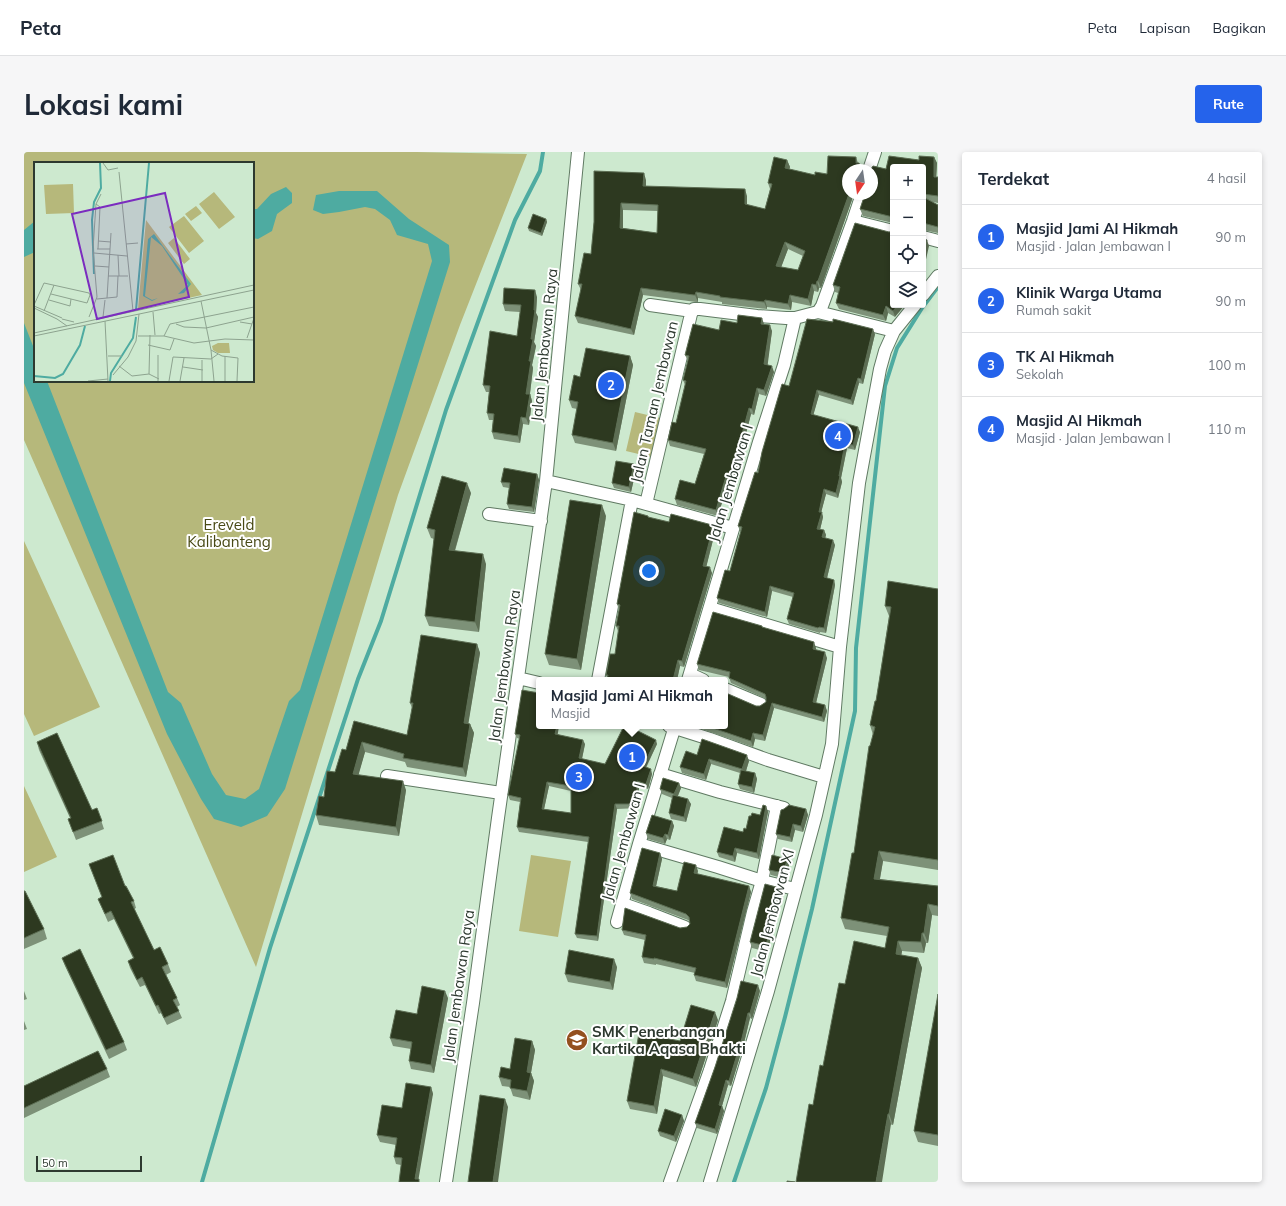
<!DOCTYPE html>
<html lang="id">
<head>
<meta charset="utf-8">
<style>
  body { margin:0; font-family:Mulish,sans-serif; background:#f6f6f7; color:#1f2937 }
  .controls { position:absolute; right:12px; top:12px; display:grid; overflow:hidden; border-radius:4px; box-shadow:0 2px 6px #0003 }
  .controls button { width:36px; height:36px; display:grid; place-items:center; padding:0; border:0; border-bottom:1px solid #e0e1e3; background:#fff; color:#1f2937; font:20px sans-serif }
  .compass { position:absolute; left:818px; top:12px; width:36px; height:36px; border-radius:50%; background:#fff; box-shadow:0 2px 6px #0003; rotate:193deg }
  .scale { position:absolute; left:12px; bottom:10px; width:106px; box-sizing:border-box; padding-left:4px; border:2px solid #2d392f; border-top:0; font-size:11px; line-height:14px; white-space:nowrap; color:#2d392f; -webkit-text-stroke:3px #fff; paint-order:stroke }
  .you { position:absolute; left:625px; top:419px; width:14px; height:14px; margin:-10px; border:3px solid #fff; border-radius:50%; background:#1a73e8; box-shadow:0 0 0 6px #1a73e833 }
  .badge { display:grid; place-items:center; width:26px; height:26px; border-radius:50%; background:#2563eb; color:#fff; font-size:13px; font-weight:700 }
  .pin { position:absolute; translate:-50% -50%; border:2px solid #fff; box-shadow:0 1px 4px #0006 }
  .popup { position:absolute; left:512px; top:525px; width:192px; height:52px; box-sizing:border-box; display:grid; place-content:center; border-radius:4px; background:#fff; filter:drop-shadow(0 1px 3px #0005); font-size:13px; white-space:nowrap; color:#747a83 }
  .popup b { font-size:15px; color:#1f2937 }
  .popup::after { content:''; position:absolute; left:50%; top:100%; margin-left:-8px; border:8px solid transparent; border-top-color:#fff }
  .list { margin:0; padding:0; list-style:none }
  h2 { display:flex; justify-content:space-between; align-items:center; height:52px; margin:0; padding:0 16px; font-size:17px }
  h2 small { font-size:13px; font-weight:400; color:#747a83 }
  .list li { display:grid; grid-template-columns:26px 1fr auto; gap:12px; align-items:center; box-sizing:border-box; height:64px; padding:0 16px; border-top:1px solid #e0e1e3 }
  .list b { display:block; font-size:15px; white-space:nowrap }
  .list p { margin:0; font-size:13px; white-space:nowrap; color:#747a83 }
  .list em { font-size:13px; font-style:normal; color:#747a83 }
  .icon { flex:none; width:22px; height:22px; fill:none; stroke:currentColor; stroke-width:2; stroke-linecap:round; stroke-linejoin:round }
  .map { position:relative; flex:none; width:914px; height:1030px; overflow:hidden; border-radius:4px }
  header { display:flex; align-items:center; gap:24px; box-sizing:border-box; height:56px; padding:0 20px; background:#fff; border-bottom:1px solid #e0e1e3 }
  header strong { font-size:19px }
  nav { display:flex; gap:22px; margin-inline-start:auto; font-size:14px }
  .intro { display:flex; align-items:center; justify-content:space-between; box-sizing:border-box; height:96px; padding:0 24px }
  h1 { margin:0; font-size:28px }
  .button { padding:10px 18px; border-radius:4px; background:#2563eb; color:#fff; font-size:14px; font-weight:700 }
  main { display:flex; gap:24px; padding:0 24px }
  aside { flex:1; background:#fff; border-radius:4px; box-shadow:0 2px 6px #0003 }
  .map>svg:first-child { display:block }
  .green { fill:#b6b87b; fill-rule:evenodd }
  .water { fill:#4eaba1 }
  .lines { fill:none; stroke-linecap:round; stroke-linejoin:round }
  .stream { stroke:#4eaba1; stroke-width:4 }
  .street-casing { stroke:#607a63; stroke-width:14 }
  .street { stroke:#fff; stroke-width:12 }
  .wall { fill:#7d9178; fill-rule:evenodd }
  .shaded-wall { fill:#5d6e54 }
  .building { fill:#2d3920; stroke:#5d6e54; fill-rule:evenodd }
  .labels { text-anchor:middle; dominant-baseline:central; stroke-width:4; stroke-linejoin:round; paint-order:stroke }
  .street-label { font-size:15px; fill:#2d392f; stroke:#fff }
  .park-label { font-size:15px; fill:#484915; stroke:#fff }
  .poi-label { font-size:15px; font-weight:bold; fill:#2d392f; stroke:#fff; text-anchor:start }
  .inset-river { fill:none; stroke:#4eaba1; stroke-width:2 }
  .inset-road { fill:none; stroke:#8da38f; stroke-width:1 }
  .view { fill:#7b2cbf; fill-opacity:0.15; stroke:#7b2cbf; stroke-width:2 }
  .inset-edge { fill:none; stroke:#2d392f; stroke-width:2 }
</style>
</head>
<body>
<header>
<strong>Peta</strong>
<nav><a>Peta</a><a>Lapisan</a><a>Bagikan</a></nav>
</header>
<div class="intro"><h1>Lokasi kami</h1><a class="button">Rute</a></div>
<main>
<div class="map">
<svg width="914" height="1030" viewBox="0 0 914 1030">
  <rect width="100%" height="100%" fill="#cde9cf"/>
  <path class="green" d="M0 0H392L503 2 436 173 374 343 232 815 0 288ZM11 11H229V229H11Z
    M611 260 636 266 627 305 602 299Z
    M0 389 76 555 10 584 0 562Z
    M0 634 33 705 0 720Z
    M507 703 547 709 534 785 495 779Z"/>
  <path class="water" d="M262 35 268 41V51L253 62 248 79 234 87 229 86V57H233L247 42Z
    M315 39H353L385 67 425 93 426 110 261 637 243 664 217 675 190 667 177 647 143 582 0 231V171L11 199V229H23L144 540 157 551 188 622 202 643 221 647 235 637 265 549 276 538 408 109 404 92 373 83 366 68 351 57 341 55 315 60 299 62 289 58 292 43Z
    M11 69V100L0 105V78Z"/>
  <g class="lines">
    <path class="stream" d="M178 1030 246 796 334 527 357 469 422 258 491 68 516 19 519 0
      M710 1030 742 936 761 865 788 757 831 559 832 496 861 234 873 196 898 156 914 135"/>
    <g class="street-casing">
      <path id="street" d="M845 18 851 0
        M829 69 869 79
        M899 85 914 89
        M899 143 914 124
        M626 153 668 159
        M794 160 798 154 829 69 838 42
        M522 329 608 348 709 376
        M622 352 667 162 670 157H676L733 164 762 166H771L794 160 870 179
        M465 362 517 369
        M686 456 816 495
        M666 522 679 528
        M494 526 515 531
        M574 528 608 348
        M664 528 735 290 760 213 771 166
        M701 537 737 552
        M645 574 686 587 744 608 800 625
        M636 622 696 640 760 656
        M363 624 477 641
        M615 692 694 715 738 729 771 737
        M599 752 625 761 661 775
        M593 770 615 692 651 574
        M422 1030 449 851 474 666 522 329 554 0
        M646 1030 686 918 708 849 729 760 738 729 753 654
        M686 1030 744 839 792 663 808 592 816 495 835 331 856 217 861 199 870 179 891 153"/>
    </g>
    <use href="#street" class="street"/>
  </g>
  <path class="wall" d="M865 4 895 8V4L910 5 913 11 912 25H914V51L909 50 914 53V81L899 78V15H869V71L839 64 836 57 841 42H848V18H845L847 17 849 14 862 17Z
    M832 5 834 11 824 18V42H830L797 136H795L794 140 790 139 787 154 768 150 767 158 743 155V157L698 152V150L674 146V150H672L619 143 610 183 554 171 551 164 557 138 554 132 567 102 570 70 622 28V34L723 44V53L741 57 746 37 744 31 763 8 766 15 765 17 791 23 803 22ZM599 58 634 59 633 81 599 76ZM764 97 779 104 774 118 757 115Z
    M522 67 523 70 518 84 505 79 504 76Z
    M865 80 871 165 864 161 862 169 815 157 812 151 814 141 811 140 809 133Z
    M513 145 512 161 514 165 510 190 512 194 508 213 509 216 506 242 508 249 505 273 499 272 496 291 470 287 468 280 469 268H465L463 261 465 240H462L459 233 493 184 496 160 481 159 479 152Z
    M713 171 740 172 748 179 743 213 750 220 742 244 735 242 730 263 727 262 710 329 705 327 694 364 653 353 651 347 671 332 680 302 646 294 644 288 652 271 661 233 659 228 664 209 661 203 695 178Z
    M851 182 839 232 835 231 829 253 795 243 789 263 836 280 831 298 823 296 817 326 818 330 814 346 802 342 797 360 799 365 796 378H800L802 383 801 386 811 393 803 426 810 428 811 433 802 481 796 480V481L765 472 763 467 769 445 748 439 743 465 695 451 693 446 706 419 717 379H716L714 374 765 234Z
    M606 204 609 213 592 299 551 291 548 283 553 257 548 256 545 248 556 225Z
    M610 312 612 318 607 340 590 336 588 331Z
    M513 322 515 328 510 360 485 357 483 352 485 336 479 335 477 330Z
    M447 341 431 399 462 412 455 480 405 474 401 464 410 387 407 386 403 376Z
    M582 364 557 518 525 513 521 502Z
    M625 366 645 370 688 373 690 379 689 382 690 384 682 415 688 421 660 515 656 514 653 528H583V526L582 523 591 502 595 479H594L592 474 595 458 593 452Z
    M914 437V718L859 709 856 727 914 734V764L908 763 904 791H902L900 801 878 799 877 803 894 806 898 816 869 973 789 953 821 832 861 796 863 784 821 777 817 766 830 701 846 594 849 583 846 573 852 549 865 464 861 454Z
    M738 476 792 496V498L803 506 792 551 801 553 803 559 800 570 750 556 741 589 731 587 729 595 669 574H701L732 554H736L742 550V547L707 531 705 525 675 518 673 512Z
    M453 492 456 501 444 571 446 572 450 581 442 625 383 615 381 610 341 600 334 623 382 638 375 684 295 673 292 663 300 645 322 598 330 569 383 583 388 556 386 551Z
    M491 582H533L561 592 558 607 581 612 633 592 622 616 628 622 624 637 615 633V656L593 657 574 789 553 786 551 782 564 690 495 680 493 675 496 650 486 648 484 643 496 587 493 586ZM525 634 547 639V661L520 657Z
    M13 590 68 658 73 656 80 677 52 688 44 667 46 666 15 598Z
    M673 603 725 609 722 619 731 621 733 627 730 641 716 637 714 632 716 621 687 612 682 628 658 621 656 615Z
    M655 631 657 636 654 644 667 652 662 670 647 667 645 661 648 646 638 642 636 637Z
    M742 654 744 660 735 707 713 701 711 710 695 705 693 700 719 680 722 677 727 664 736 663Z
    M782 657 784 663 779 680 771 678 768 690 754 687 752 682Z
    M648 669 650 674 646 688 643 687 641 692 624 687 622 681Z
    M636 701 638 707 632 734 653 739 674 719 673 722 725 734 727 740 703 836 672 829 670 823 671 821 632 812V813L620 811 618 805 621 788 600 783 598 778 656 776 663 775 666 772V770L664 768 608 747 606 741Z
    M763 707 765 713 762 727 747 723 745 718Z
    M101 734 110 749 112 756 110 757 130 798 144 812 147 820 142 823 153 846 156 853 153 855 158 866 143 873 137 861 135 862 121 833 116 835 106 816 104 809 109 806 90 767 84 770 74 747Z
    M0 739 20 777 23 787 0 797Z
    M758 742 748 779V781L744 800 728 796 726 790Z
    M38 806 100 890 103 898 85 907 41 814Z
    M593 815 589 838 544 830 541 822Z
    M0 839 3 847 0 848Z
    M736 839 728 867 726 866 720 891 707 934 704 933 698 954 700 959 693 982 673 976 671 971 691 915Z
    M914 842V994L894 990 890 979Z
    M424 846 410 921 387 917 385 909 387 897 369 894 366 886 393 862Z
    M694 868 672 935 639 924 633 962 606 957 603 949 656 889Z
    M0 869 3 877 0 878Z
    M508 889 511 898 507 921 510 929 506 948 489 944 486 935 478 934 475 925 486 917Z
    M83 917 86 925 0 966V934Z
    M407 935 409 942 377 1013 372 1012 370 1005 372 993 356 990 353 983 378 956Z
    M658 963 660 969 652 990 636 984 634 979Z"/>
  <path class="shaded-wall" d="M910 5 913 11 912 31 910 25Z
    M763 8 766 15 764 23 761 16Z
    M620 21 622 28V41L619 34Z
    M721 37 723 44V59L721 52Z
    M825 42H830L797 136 794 129Z
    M597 51 599 58V82L596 76Z
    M522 67 523 70 518 84 517 81Z
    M903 88 905 94 899 121V105Z
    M761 90 764 97 755 121 752 114Z
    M793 129 795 136 794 140 792 133Z
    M788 132 790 139 787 154 784 147Z
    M617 136 619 143 610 183 607 177Z
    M511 138 513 145 512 161 514 165 510 190 512 194 508 213 509 216 505 249 502 242 507 187Z
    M672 140 674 146V150L671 143Z
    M766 143 768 150 767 158 764 152Z
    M741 148 743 155V157L740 150Z
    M874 153H881L871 165 869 159Z
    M862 154 864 161 862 169 859 163Z
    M738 166 740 172H737Z
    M746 173 748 179 743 218 740 212Z
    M849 177 851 182 839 232 837 227Z
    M606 204 609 213 592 299 589 291Z
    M748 214 750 220 742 244 740 238Z
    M834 226 835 231 829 253 827 248Z
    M733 236 735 242 730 263 728 257Z
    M793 238 795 243 788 268 787 262Z
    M506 242 508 249 505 273 502 266Z
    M725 256 727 262 710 329 707 323Z
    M497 265 499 272 496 291 494 284Z
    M834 275 836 280 831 298 829 293Z
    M821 291 823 296 817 326 818 330 814 346 812 341Z
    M610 312 612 318 607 340 605 335Z
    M703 321 705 327 694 364 692 358Z
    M513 322 515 328 510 360 508 355Z
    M443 331 447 341 428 408 425 398Z
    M800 337 802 342 796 365 795 360Z
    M578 353 582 364 557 518 553 507Z
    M798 360 799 365 795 382 793 377Z
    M688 373 690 379 689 382 690 384 681 420 679 414Z
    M800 378 802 383 800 390 798 385Z
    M809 388 811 393 802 430 800 425Z
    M459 402 462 412 455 480 451 470Z
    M686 415 688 421 660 515 658 509Z
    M810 428 811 433 802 481 800 476Z
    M746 434 748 439 743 465 741 460Z
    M790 490 792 496 791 503 789 497Z
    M453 492 456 501 443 580 440 571Z
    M801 500 803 506 791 555 789 550Z
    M654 508 656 514 653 528H649Z
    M748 551 750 556 741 589 739 583Z
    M801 553 803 559 800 570 798 565Z
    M446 572 450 581 442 625 439 616Z
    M533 574H535L533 587 531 582Z
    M729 581 731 587 729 595 727 589Z
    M559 588 561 592 557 611 555 606Z
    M632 588 633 592 620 619 619 614Z
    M338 590 341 600 332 632 329 622Z
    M723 603 725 609 721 622 718 617Z
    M685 607 687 612 682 628 680 622Z
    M627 617 628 622 624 637 622 632Z
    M731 621 733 627 730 641 728 635Z
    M379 629 382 638 375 684 372 675Z
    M613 629 615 633V656L613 652Z
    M523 630 525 634 519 662 518 657Z
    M655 631 657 636 652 648 650 642Z
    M664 647 667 652 662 670 660 665Z
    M591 652 593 657 574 789 573 784Z
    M742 654 744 660 735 707 733 701Z
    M782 657 784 663 779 680 777 674Z
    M648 669 650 674 646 688 644 683Z
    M769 672 771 678 768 690 766 685Z
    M641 682 643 687 641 692 639 686Z
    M711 696 713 701 711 710 709 704Z
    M855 699 859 709 854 737 850 727Z
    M636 701 638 707 631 739 629 734Z
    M763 707 765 713 762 727 760 721Z
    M672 713 674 719 672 727 670 721Z
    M725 734 727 740 703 836 701 830Z
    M756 736 758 742 748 779V781L744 800 742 794 745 775Z
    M904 752 908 763 904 791 900 781Z
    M898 781 902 791 900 801 897 790Z
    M874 789 878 799 876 812 872 802Z
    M894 806 898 816 869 973 865 962Z
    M590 807 593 815 589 838 586 830Z
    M734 833 736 839 728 867 726 861Z
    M421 839 424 846 410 921 407 913Z
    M691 860 694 868 672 935 669 927Z
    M724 861 726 866 720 891 707 934 705 929Z
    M508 889 511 898 506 926 507 921 510 929 506 948 503 939V920Z
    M637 917 639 924 633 962 630 954Z
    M702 928 704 933 698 954 700 959 693 982 691 977 695 953Z
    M407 935 409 942 394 1030 391 1027Z
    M481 947 484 955 474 1030H469Z
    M864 962 867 972 858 1030H852Z
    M658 963 660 969 652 990 650 984Z"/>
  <path class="building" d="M804 4 832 5V11H835L837 17 842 18H824V42H825L794 129H793L792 133 788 132 784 147 766 143 764 152 741 148 740 150 696 145V144L672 140 671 143H670L617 136 607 177 551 164 558 132H554L560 101 567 102 570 70V19L620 21 619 34 721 37V52L741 57 748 32 744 31 750 5 763 8 761 16 791 23V20L803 22ZM597 51 634 53 633 81 596 76ZM761 90 781 99 774 118 752 114Z
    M865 4 895 8V4L910 5V25H914V44L899 42V15H869V65L836 57 841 42H848V18H845L847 17 849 14 862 17Z
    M899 45 914 53V75L899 71Z
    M509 62 522 67 517 81 504 76Z
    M831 71 865 80 869 79V153H874L869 159 862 154 859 163 812 151 816 135 809 133Z
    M899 86 903 88 899 105Z
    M480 136 511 138 510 158H511L507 187H509L505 209H507L502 242H506L502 266 497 265 494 284 468 280 470 262 463 261 466 234 459 233 466 179 493 184 497 153 479 152Z
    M714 163 738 166 737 172 746 173 740 212 748 214 740 238 733 236 728 257 725 256 707 323 703 321 692 358 651 347 656 328 671 332 682 297 644 288 648 270 652 271 662 229 659 228 665 204 661 203 669 172 695 178 697 168 713 171Z
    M783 167 809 170V167L849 177 837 227 834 226 827 248 793 238 787 262 834 275 829 293 821 291 815 324H816L812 341 800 337 795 360H798L793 377 800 378 798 385 809 388 800 425 810 428 800 476 795 475 794 476 763 467 770 441 746 434 741 460 693 446 701 418 706 419 718 375 714 374 731 320 734 321 738 300 758 232 765 234Z
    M562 196 606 204 589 291 548 283 554 250 545 248 550 223 556 225Z
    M592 309 610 312 605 335 588 331Z
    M480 316 513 322 508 355 483 352 486 331 477 330Z
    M418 324 443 331 425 398 459 402 451 470 401 464 411 378 403 376Z
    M546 348 578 353 553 507 521 502Z
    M610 360 624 364V365L645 370 647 362 688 373 687 378 688 379 679 414 686 415 658 509 654 508 649 528H583L584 523H582L586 502H591L595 474H592L596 453 593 452Z
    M864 429 914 437V708L855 699 850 727 914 734V754L904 752 900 781H898L897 790 874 789 872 802 894 806 865 962H864L852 1030H772L785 952 789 953 796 913 799 914 815 831 821 832 830 789 861 796 865 775 817 766 828 701H830L845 594H846L851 575 846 573 851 549H852L867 455 861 454Z
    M689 460 738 474V475L790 490 789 497 801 500 789 550 801 553 798 565 748 551 739 583 729 581 727 589 683 574H701V543L702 541 732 554H736L742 550V545L741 542 705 526 706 520 673 512Z
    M397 483 453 492 440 571 446 572 439 616 379 606 380 602 338 590 329 622 379 629 372 675 292 663 295 644 300 645 303 619 311 620 318 597 322 598 330 569 383 583 389 551H386Z
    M498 538 515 541V574H533L531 582 559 588 555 606 581 612 600 574H604L632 588 619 614 627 617 622 632 613 629V652H591L573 784 551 782 565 685 493 675 497 646 484 643 496 583 491 582ZM523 630 547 634V661L518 657Z
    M33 581 68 658 73 656 78 669 49 680 44 667 47 666 13 590Z
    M678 587 723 603 718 617 685 607 680 622 656 615 662 599 673 603Z
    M717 618 731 621 728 635 714 632Z
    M639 626 655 631 650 642 636 637Z
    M649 643 664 647 660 665 645 661Z
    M739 653 742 654 733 701 711 696 709 704 693 700 700 675 719 680 720 676 722 677 725 664H727L728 661 736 663Z
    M765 653 782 657 777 674 769 672 766 685 752 682 757 658 760 657Z
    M628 663 648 669 644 683 641 682 639 686 622 681Z
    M618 696 636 701 629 734 653 739 660 710 672 713 670 721 725 734 701 830 670 823 672 816 630 806V807L618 805 622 783 598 778 601 756 656 776 663 775 666 772 665 765 662 762 606 741Z
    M89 703 101 734H102L110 749 107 750 130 798 136 795 144 812 138 815 153 846 149 848 155 859 140 866 134 853 132 854 118 825 113 828 104 809 110 806 87 759 81 762 74 747 78 745 65 712Z
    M748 703 763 707 760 721 745 718Z
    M741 732 756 736 745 775 746 776 742 794 726 790Z
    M0 739H1L20 777 0 786Z
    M56 797 100 890 82 898 38 806Z
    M545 798 590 807 586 830 541 822Z
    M717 829 734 833 726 861H724L718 886 705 929 702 928 695 953 698 954 691 977 671 971 691 915 713 846Z
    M398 834 421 839 407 913 385 909 388 890 366 886 372 858 393 862Z
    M914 842V983L890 979Z
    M667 853 691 860 669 927 637 917 630 954 603 949 615 881 656 889Z
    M491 886 508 889 503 920 507 921 503 939 486 936 487 928 475 925 477 915 486 917Z
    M74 899 83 917 0 956V934Z
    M382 931 407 935 391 1027H395V1030H375L378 1006 370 1005 373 986 353 983 358 953 378 956Z
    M456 943 481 947 469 1030H444Z
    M641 957 658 963 650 984 634 979Z
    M763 1029 771 1030H763Z"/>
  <defs>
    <g id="school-disc" transform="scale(1.15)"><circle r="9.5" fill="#93501f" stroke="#fff"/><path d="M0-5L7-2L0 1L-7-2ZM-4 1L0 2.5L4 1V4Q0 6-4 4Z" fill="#fff"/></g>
  </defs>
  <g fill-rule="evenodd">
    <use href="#school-disc" x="553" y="888"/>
  </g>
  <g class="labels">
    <g class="street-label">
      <text transform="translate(520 193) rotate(-84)">Jalan Jembawan Raya</text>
      <text transform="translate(630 250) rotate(-77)">Jalan Taman Jembawan</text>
      <text transform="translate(706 331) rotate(-73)">Jalan Jembawan I</text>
      <text transform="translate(480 514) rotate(-82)">Jalan Jembawan Raya</text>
      <text transform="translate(599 690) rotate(-74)">Jalan Jembawan I</text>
      <text transform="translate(748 761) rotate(-75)">Jalan Jembawan XI</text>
      <text transform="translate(434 834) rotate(-82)">Jalan Jembawan Raya</text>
    </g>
    <g class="park-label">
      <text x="205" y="372">Ereveld<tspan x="205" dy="17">Kalibanteng</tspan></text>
    </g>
    <g class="poi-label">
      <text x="568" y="879">SMK Penerbangan<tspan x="568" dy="17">Kartika Aqasa Bhakti</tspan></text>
    </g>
  </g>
  <g transform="translate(10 10)">
    <rect width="220" height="220" fill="#cde9cf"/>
    <path d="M39 22 40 51 12 52 10 23ZM180 30 201 55 185 67 165 42ZM162 44 168 51 157 59 151 52ZM150 54 170 79 155 91 135 65ZM112 58 168 133 104 147ZM140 76 156 97 150 102 134 81ZM184 181H195L196 191H184L179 188 178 184Z" fill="#b6b87b"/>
    <path d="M120 72 157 122 150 131 144 132 154 123 128 84 117 75 111 134 118 138 124 136 118 139 109 134 114 77Z" fill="#4eaba1"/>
    <path class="inset-river" d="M60 112 58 58 60 40 67 26 66 1M102 148 115 1M0 214 21 216 29 212 46 183 51 164M76 219 77 211 99 176 102 155"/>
    <path class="inset-road" d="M69 1 74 8 84 6M85 10 99 149M62 42 66 45 64 87M64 79 77 80M92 82 104 81M63 87H76M60 91 93 94M84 93 85 114M61 104 75 105M74 114H94M73 136 77 71M63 137 83 135 84 114M15 138 36 144 37 137M167 139 177 188 180 219M0 143 10 121 55 131 56 133 53 141 17 132M0 144 28 156M0 146 23 157 33 164M10 149 20 123M119 150 121 173M55 155 63 135 59 87 62 42 67 32M69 155 71 138M28 157 40 160M71 159 74 219M206 160 218 162M142 162 150 165 172 166 220 155M0 171 220 123M0 174 220 128M104 174H130L160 181 191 177 220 178M130 174 136 162 220 145M213 176 220 156M114 183 136 188 140 177M177 188 188 194 204 196 203 219M74 194H88M85 204 98 214 115 212 125 217M149 205 169 208M115 212 116 173M79 213 94 195 102 179 105 152M54 219 74 217M124 219V193M135 219 139 195 177 197 184 192M146 219 150 196M168 219V198M191 219V194"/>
    <path class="view" d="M131 31 155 135 63 157 38 52Z"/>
    <rect width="220" height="220" class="inset-edge"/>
  </g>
</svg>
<div class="controls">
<button>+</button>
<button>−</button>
<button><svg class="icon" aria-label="locate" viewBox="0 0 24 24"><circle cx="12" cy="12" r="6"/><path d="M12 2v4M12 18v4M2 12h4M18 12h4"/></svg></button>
<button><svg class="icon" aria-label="layers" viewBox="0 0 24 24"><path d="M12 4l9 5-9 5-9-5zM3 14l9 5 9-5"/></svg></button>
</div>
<svg class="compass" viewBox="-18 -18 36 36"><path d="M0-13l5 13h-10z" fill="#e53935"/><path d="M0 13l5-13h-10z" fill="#747a83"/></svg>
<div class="scale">50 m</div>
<div class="you"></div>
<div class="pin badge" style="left:608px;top:605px">1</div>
<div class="popup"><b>Masjid Jami Al Hikmah</b>Masjid</div>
<div class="pin badge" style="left:587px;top:233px">2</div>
<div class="pin badge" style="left:555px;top:625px">3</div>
<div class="pin badge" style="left:814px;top:284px">4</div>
</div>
<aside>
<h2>Terdekat<small>4 hasil</small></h2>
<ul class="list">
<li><span class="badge">1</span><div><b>Masjid Jami Al Hikmah</b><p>Masjid · Jalan Jembawan I</p></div><em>90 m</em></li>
<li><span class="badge">2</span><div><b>Klinik Warga Utama</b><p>Rumah sakit</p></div><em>90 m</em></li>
<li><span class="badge">3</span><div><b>TK Al Hikmah</b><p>Sekolah</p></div><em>100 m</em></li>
<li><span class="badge">4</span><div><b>Masjid Al Hikmah</b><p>Masjid · Jalan Jembawan I</p></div><em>110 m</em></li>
</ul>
</aside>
</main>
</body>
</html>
